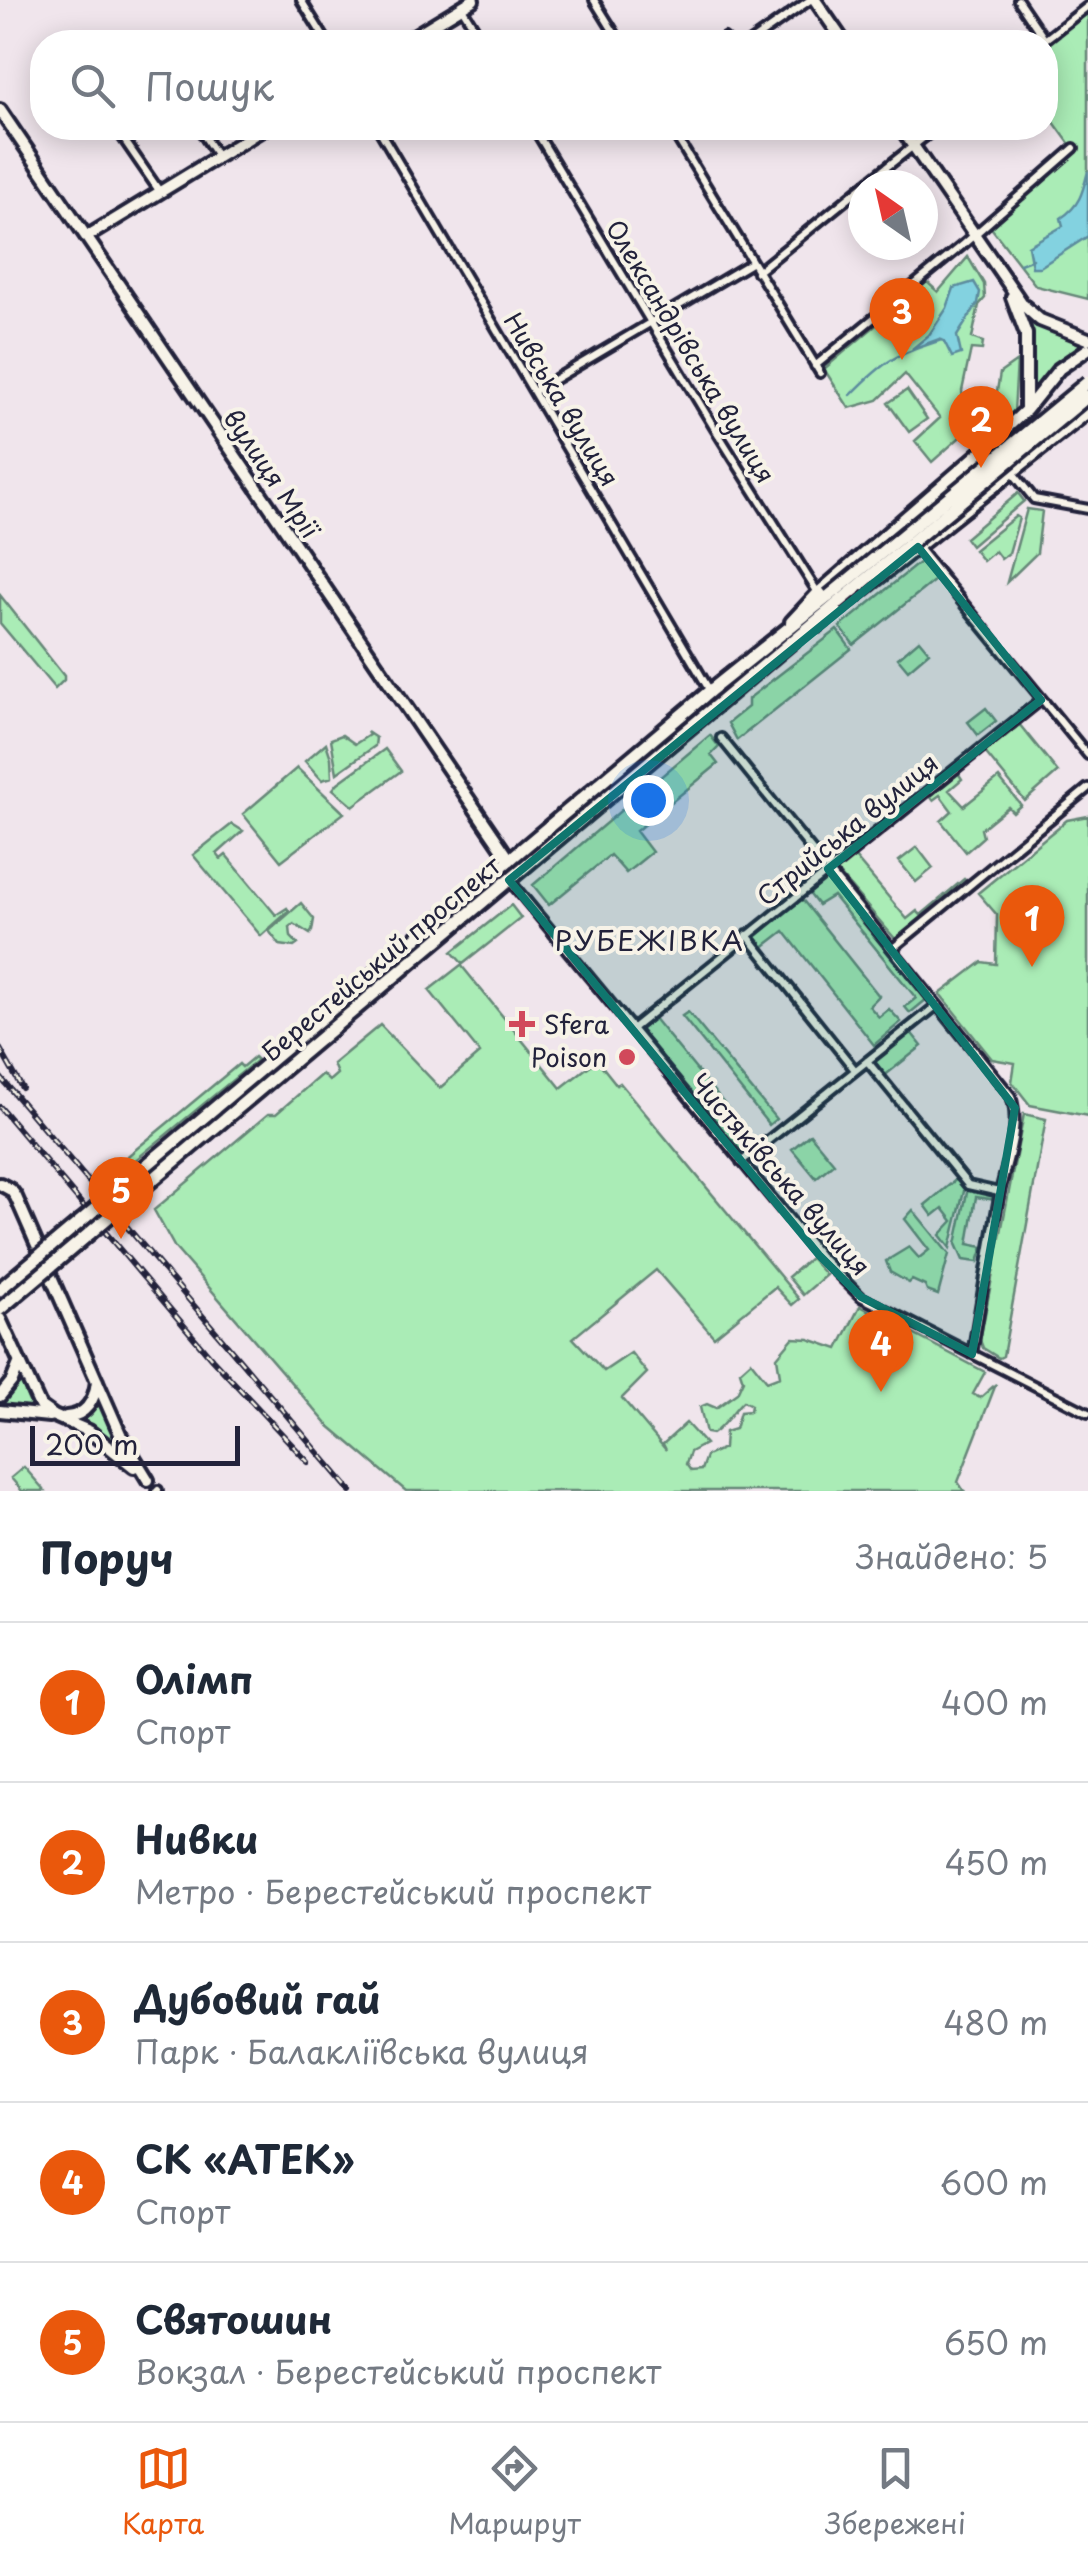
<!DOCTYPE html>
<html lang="uk">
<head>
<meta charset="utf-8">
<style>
  body { margin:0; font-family:"Playpen Sans",sans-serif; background:#f6f6f7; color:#1f2937 }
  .compass { position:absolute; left:848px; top:170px; width:90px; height:90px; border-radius:50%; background:#fff; box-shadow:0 5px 25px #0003; rotate:326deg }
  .scale { position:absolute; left:30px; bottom:25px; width:210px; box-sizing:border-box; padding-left:10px; border:5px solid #22223b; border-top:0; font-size:28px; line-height:35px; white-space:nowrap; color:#22223b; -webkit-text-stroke:8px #f7f3e8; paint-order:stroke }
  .you { position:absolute; left:648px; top:800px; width:35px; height:35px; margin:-25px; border:8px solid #fff; border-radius:50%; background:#1a73e8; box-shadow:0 0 0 15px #1a73e833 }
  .badge { display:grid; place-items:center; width:65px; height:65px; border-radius:50%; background:#ea580c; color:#fff; font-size:32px; font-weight:700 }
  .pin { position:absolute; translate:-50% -82px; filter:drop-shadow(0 2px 5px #0008) }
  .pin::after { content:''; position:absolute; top:52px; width:35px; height:30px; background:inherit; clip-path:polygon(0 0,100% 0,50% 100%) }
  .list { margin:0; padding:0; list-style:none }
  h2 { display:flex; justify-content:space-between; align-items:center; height:130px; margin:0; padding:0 40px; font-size:42px }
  h2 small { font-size:32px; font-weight:400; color:#747a83 }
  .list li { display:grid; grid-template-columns:65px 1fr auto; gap:30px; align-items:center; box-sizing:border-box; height:160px; padding:0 40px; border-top:2px solid #e0e1e3 }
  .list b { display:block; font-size:38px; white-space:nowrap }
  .list p { margin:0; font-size:32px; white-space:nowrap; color:#747a83 }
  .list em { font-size:32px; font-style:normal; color:#747a83 }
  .icon { flex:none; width:55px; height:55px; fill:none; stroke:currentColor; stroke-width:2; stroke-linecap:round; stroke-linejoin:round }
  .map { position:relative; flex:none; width:1088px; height:1491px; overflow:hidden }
  .search { position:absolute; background:#fff; box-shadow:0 5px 25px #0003; left:30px; right:30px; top:30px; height:110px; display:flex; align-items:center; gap:25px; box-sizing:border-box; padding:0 35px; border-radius:40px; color:#747a83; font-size:38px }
  .sheet { height:930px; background:#fff }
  nav { display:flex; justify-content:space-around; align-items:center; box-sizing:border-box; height:140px; border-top:2px solid #e0e1e3; background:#fff; font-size:28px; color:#747a83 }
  nav a { display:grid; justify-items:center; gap:5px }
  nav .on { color:#ea580c }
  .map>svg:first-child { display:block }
  .green { fill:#aaecb6; stroke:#668778; stroke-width:2.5 }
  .water { fill:#83d2e0; stroke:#5c8c9e; stroke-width:2.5 }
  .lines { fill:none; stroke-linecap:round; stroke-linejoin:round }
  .stream { stroke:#5c8c9e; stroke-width:2.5 }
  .street-casing { stroke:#22223b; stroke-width:14 }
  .secondary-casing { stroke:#22223b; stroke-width:18 }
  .primary-casing { stroke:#22223b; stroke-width:19 }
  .street { stroke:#f7f3e8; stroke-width:6 }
  .secondary { stroke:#f7f3e8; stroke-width:10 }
  .primary { stroke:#f7f3e8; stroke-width:11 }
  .rail-casing { stroke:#22223b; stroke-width:6 }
  .rail { stroke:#f7f3e8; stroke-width:2.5; stroke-dasharray:8; stroke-linecap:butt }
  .primary-bridge-casing { stroke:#22223b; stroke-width:19; stroke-linecap:butt }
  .primary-bridge { stroke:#f7f3e8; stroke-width:11 }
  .marked { fill:#0f766e; fill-opacity:0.2; stroke:#0f766e; stroke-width:8; stroke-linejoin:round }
  .poi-dot { fill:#d1495b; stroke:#f7f3e8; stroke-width:4 }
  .labels { text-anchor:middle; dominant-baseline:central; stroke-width:8; stroke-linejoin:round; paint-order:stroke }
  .street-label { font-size:25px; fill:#22223b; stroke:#f7f3e8 }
  .poi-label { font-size:25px; fill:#22223b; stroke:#f7f3e8; text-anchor:start }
  .neighbourhood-label { font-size:28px; letter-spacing:2.5px; fill:#22223b; stroke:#f7f3e8 }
</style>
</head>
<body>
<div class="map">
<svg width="1088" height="1491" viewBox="0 0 1088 1491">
  <rect width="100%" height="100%" fill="#f0e5ec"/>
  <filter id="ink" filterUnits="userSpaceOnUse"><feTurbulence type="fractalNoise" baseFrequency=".01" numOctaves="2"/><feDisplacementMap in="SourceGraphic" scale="20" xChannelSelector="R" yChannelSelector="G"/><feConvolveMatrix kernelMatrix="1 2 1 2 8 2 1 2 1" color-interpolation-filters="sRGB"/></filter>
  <g filter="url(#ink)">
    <path class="green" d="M1088 12V299L1036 286 989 225 1074 150 1046 111V46Z
      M968 257 984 284 985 298 979 305 972 338 983 342 982 350 971 349 962 391 967 431 932 462 915 441 940 418 905 374 878 400 849 408 824 369 927 282 938 292Z
      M1029 319 1086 345 1054 366 1034 391Z
      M1017 361 1014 412 990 433 1000 373Z
      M907 390 927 419 909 432 888 403Z
      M1018 493 1024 501 971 546 965 538Z
      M1027 509 1042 511 1037 553 1007 582Z
      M1016 516 1019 518 1009 553 1001 559 995 551 983 561 974 550Z
      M920 562 935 580 854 645 840 627Z
      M0 595 64 676V680L55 689 0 623Z
      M837 630 851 649 737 740 728 723 748 707V699Z
      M919 640 929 652 908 670 898 658Z
      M986 708 996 721 978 735 968 722Z
      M1019 724 1058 772 1025 801 984 751Z
      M367 732 376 738 375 746 337 773 331 739 342 735 355 744 369 735Z
      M710 735 719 747 711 755 718 764 636 831 652 852 626 873 610 855 549 905 533 885Z
      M326 743 331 758 332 777 322 780 305 761Z
      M385 749 401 771 353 806 333 789 338 783Z
      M297 768 344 813 281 861 243 814Z
      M957 771 962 779 949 790 964 806 999 778 1021 805 1013 812 1008 807 981 829 983 837 966 852 941 821 952 811 940 795 933 800 928 793Z
      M1088 816V1116L1030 1105 1012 1082 1015 1063 992 1059 940 994 982 962 996 964 997 915 978 893 1067 820Z
      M232 824 243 831 217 854 221 859 226 855 276 915 287 908 289 911 261 936 193 855Z
      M917 847 933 868 916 882 899 861Z
      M855 857 907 919 917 911 921 915 964 879 968 883 897 941 836 870Z
      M829 876 927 999 910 1013 905 1007 916 998 833 896 818 905 808 892Z
      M801 898 879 996 869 1006 879 1017 889 1009 901 1022 874 1045 784 931 762 948 753 938Z
      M301 903 314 919 312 931 310 934 294 924 290 927 291 937 298 944 294 947 280 945 269 931Z
      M511 905 521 918 463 964 452 952Z
      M461 965 561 1088 597 1060 617 1085 620 1083 799 1299 792 1305 775 1287 714 1337 656 1270 573 1338 604 1371 631 1353 647 1373 622 1398 666 1450 663 1444 686 1423 705 1444 690 1452 686 1464 691 1471 701 1470 706 1456 724 1448 725 1432 735 1429 740 1412 750 1411 751 1405 743 1401C731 1412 726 1425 712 1434L706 1433 700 1407 707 1404 716 1408 737 1393 743 1380 740 1371 751 1361 767 1381 780 1376 777 1357 793 1338 809 1339 838 1349 860 1306 985 1372 973 1394 980 1398 996 1384 958 1482 964 1491H406L327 1424 175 1248 154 1210 268 1114H276L322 1074 329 1081 337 1074 333 1064 380 1025 440 1088 480 1053 429 990Z
      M688 1012 776 1119 769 1125 682 1016Z
      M653 1017 757 1144 741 1156 638 1031Z
      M909 1030 922 1046 883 1077 870 1061Z
      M254 1057 257 1060 121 1172 109 1178 106 1174 239 1064 242 1067Z
      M1024 1114 1046 1119 1003 1356 999 1358 983 1348 980 1340Z
      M810 1134 834 1163 816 1178 792 1149Z
      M958 1178 965 1187 950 1248 940 1235 953 1221 943 1208 933 1216 925 1205Z
      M968 1188 997 1194 996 1200 976 1197 968 1244 983 1247 978 1262 963 1260 956 1244Z
      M913 1210 949 1254 938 1295 927 1291 925 1286 912 1280 909 1283 890 1272 886 1261 909 1247 919 1258 929 1250 905 1219Z
      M810 1258 826 1275 803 1295 788 1277Z
      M20 1380 32 1409 0 1405V1402Z
      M100 1404 116 1443 81 1423Z
      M24 1467 45 1491H22L11 1478Z"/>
    <path class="water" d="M1088 171V236L1040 267H1032L1028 246 1063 226 1061 218C1080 206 1083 191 1088 171Z
      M974 282 980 292 978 303 957 336 961 354 952 357 944 341 939 339 912 349 929 335 947 308 954 288Z"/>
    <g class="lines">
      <path class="stream" d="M1020 264 1033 259
        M851 395C887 358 894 356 942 340"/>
      <g class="street-casing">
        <path id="street" d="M301 0 327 42
          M594 0 620 42
          M1018 0 1045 40
          M462 8 483 42
          M717 42 724 38 728 42
          M750 42 810 0
          M1042 42 1088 6
          M116 128 160 192
          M199 128 217 156
          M378 128 710 691
          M534 128 715 429 818 593
          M671 128 820 373
          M864 185 936 128
          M757 272 863 186
          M815 366 964 244 1074 148
          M535 391 751 263
          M1013 473 1034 499 1088 509
          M918 548 1088 755
          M721 738 1011 1096C1022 1130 1005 1164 999 1197 989 1250 981 1302 972 1354
          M510 881 819 1255 861 1297 1088 1413
          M747 935 855 1070
          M892 949 1088 788
          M632 1029 1041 700
          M867 1061 968 1185 999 1192
          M741 1162 936 1006
          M157 1491 158 1490"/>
      </g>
      <g class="secondary-casing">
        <path id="secondary" d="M815 0 844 42
          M404 42 473 0
          M0 110 510 860
          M901 128 1023 305 1040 320 1088 339
          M88 236 265 128
          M1012 297 1026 334V410
          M791 622 818 593 984 449 1026 410 1059 369 1088 349
          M818 626 1088 412
          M0 1184 11 1190 16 1197 121 1436 148 1480
          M0 1319 40 1406 54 1416 89 1431 134 1467
          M0 1396 12 1381 19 1364
          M0 1411 49 1416
          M66 1417C86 1416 95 1400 97 1381"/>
      </g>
      <g class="primary-casing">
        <path id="primary" d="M122 1186 710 691 829 596
          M132 1197 837 604
          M50 1247 81 1221
          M57 1261 90 1233"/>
      </g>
      <use href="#street" class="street"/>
      <use href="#secondary" class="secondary"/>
      <use href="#primary" class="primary"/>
      <g class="rail-casing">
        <path id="rail" d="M0 1049 22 1088
          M0 1077 351 1491
          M0 1107 212 1359 308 1462"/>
      </g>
      <use href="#rail" class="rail"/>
      <g class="primary-bridge-casing">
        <path id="primary-bridge" d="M829 596 1088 382
          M837 604 1088 396
          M81 1221 122 1186
          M90 1233 132 1197
          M0 1289 50 1247
          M0 1309 57 1261"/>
      </g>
      <use href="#primary-bridge" class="primary-bridge"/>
    </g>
  </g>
  <path class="marked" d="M918 547 1041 700 828 869 1015 1108 972 1354 861 1297 819 1255 509 880Z"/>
  <g class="poi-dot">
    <path d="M517 1009h10v10h10v10h-10v10h-10v-10h-10v-10h10z"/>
    <circle cx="627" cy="1057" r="10"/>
  </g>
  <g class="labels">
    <g class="street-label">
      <text transform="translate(691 351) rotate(59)">Олександрівська вулиця</text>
      <text transform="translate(562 399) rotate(59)">Нивська вулиця</text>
      <text transform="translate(272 473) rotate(56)">вулиця Мрії</text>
      <text transform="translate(847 829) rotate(-39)">Стрийська вулиця</text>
      <text transform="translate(381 958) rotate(-40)">Берестейський проспект</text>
      <text transform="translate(781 1174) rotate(49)">Чистяківська вулиця</text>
    </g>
    <g class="poi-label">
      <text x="544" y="1024">Sfera</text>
      <text x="607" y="1057" text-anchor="end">Poison</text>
    </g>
    <g class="neighbourhood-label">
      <text x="650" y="939">РУБЕЖІВКА</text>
    </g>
  </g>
</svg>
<svg class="compass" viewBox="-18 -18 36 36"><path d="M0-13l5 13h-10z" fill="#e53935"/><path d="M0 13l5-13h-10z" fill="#747a83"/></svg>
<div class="scale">200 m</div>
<div class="you"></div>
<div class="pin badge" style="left:1032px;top:967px">1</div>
<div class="pin badge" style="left:981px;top:468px">2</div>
<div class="pin badge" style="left:902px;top:360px">3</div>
<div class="pin badge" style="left:881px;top:1392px">4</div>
<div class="pin badge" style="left:121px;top:1239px">5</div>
<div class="search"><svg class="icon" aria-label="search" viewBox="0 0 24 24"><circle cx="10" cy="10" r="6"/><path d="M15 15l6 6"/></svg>Пошук</div>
</div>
<section class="sheet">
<h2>Поруч<small>Знайдено: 5</small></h2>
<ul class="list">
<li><span class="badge">1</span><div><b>Олімп</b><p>Спорт</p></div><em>400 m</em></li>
<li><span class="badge">2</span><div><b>Нивки</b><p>Метро · Берестейський проспект</p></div><em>450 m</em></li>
<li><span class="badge">3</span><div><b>Дубовий гай</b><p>Парк · Балакліївська вулиця</p></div><em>480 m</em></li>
<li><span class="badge">4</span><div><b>СК «АТЕК»</b><p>Спорт</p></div><em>600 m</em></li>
<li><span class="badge">5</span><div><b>Святошин</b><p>Вокзал · Берестейський проспект</p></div><em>650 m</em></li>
</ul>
</section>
<nav>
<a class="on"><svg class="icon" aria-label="map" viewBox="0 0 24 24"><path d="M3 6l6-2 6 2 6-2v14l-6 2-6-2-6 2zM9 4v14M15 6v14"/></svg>Карта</a>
<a><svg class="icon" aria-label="directions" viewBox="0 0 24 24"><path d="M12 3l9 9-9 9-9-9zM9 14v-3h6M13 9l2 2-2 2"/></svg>Маршрут</a>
<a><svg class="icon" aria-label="saved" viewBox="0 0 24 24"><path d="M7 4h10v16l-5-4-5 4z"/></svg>Збережені</a>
</nav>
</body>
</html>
